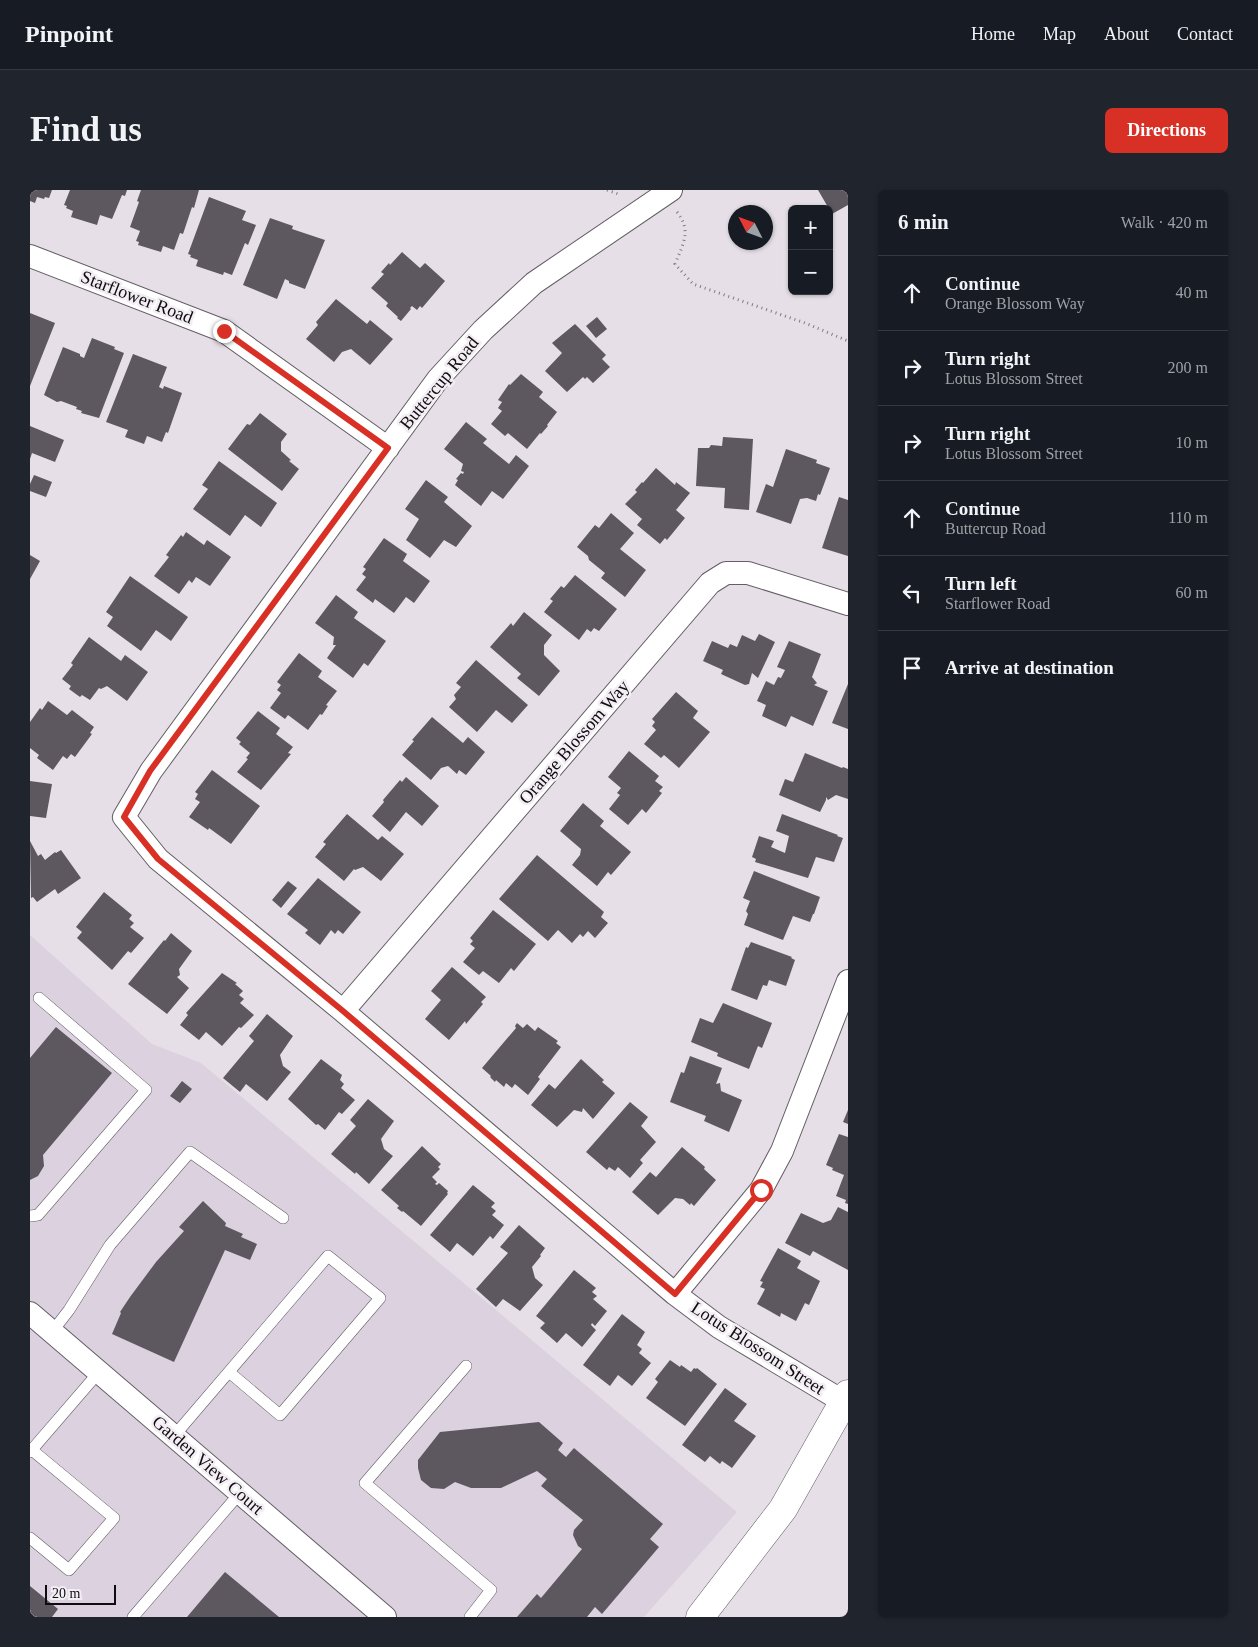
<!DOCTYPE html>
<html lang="en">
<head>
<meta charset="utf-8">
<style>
  body { margin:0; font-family:"Times New Roman",serif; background:#20242c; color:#f1f3f6 }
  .controls { position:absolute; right:15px; top:15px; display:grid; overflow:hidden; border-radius:8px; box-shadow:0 1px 4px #0004 }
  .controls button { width:45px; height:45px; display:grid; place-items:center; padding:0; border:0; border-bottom:1px solid #363941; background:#171b24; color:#f1f3f6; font:25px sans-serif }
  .compass { position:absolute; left:698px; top:15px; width:45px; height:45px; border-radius:50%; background:#171b24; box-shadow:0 1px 4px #0004; rotate:312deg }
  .scale { position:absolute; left:15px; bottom:12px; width:71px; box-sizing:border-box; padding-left:5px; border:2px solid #0f0c0f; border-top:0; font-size:14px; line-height:18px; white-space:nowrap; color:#0f0c0f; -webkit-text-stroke:4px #f3edf4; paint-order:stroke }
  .stop { position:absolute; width:15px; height:15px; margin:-11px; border:4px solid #d93025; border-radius:50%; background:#fff }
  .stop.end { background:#d93025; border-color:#fff; box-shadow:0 1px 5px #0008 }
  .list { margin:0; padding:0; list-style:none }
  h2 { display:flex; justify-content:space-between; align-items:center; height:65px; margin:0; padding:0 20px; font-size:21px }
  h2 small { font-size:16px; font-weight:400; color:#9ea1a6 }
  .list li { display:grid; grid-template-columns:32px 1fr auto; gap:15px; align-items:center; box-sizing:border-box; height:75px; padding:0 20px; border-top:1px solid #363941 }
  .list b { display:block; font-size:19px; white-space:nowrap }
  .list p { margin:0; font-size:16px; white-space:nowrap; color:#9ea1a6 }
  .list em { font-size:16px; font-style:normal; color:#9ea1a6 }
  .icon { flex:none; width:28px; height:28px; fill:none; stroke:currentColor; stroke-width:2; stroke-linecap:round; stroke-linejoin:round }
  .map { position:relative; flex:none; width:818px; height:1427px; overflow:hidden; border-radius:8px }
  header { display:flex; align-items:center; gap:30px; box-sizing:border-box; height:70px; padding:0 25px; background:#171b24; border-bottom:1px solid #363941 }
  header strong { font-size:24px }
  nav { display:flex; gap:28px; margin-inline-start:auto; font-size:18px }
  .intro { display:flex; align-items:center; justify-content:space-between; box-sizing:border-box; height:120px; padding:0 30px }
  h1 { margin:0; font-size:35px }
  .button { padding:12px 22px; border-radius:8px; background:#d93025; color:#fff; font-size:18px; font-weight:700 }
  main { display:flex; gap:30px; padding:0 30px }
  aside { flex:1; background:#171b24; border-radius:8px; box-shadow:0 1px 4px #0004 }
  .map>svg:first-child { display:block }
  .built { fill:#dcd1df }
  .building { fill:#5d585f }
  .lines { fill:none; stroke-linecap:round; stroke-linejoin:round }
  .service-casing { stroke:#635d64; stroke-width:12 }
  .minor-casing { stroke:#635d64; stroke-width:24 }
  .secondary-casing { stroke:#635d64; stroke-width:29 }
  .path { stroke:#817c82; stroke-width:3; stroke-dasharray:1 4; stroke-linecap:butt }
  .service { stroke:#fff; stroke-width:11 }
  .minor { stroke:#fff; stroke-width:22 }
  .secondary { stroke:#fff; stroke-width:28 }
  .route { stroke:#d93025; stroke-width:6 }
  .labels { text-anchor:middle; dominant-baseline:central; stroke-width:5; stroke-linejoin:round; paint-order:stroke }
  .street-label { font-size:18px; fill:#0f0c0f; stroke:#f3edf4 }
</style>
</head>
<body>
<header>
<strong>Pinpoint</strong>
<nav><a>Home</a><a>Map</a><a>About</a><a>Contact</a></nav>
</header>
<div class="intro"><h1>Find us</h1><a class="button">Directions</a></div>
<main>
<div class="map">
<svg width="818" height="1427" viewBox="0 0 818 1427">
  <rect width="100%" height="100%" fill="#e6dfe7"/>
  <path class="built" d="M0 745 122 854 171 873 707 1322 614 1427H0Z"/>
  <path class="building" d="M0 0H22L19 8 15 7 14 9 7 7 5 13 0 11Z
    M40 0H97L95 6 92 5 82 29 70 25 67 35 41 27 43 21 36 18 37 16 34 15Z
    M111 0H169L164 18 162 17 153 44 150 43 144 60 133 56 131 62 108 55 109 52 106 51 110 41 100 37 109 12 107 11Z
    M788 0H818V15L802 24Z
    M179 7 216 21 212 30 226 35 218 55 215 53 202 85 194 82 193 85 166 76 168 70 160 67 161 65 158 64Z
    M240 28 263 36 262 39 295 50 275 99 259 93V91L255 89 247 109 213 95Z
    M372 62 390 78 395 73 415 91 392 118 390 116 387 120 382 116 380 118 381 119 371 131 367 128 368 127 356 116 358 113 341 98 354 84 351 82 359 73 360 75Z
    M306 109 337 134 340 130 363 149 340 175 321 159 312 162 304 172 276 149 288 135 286 132Z
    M0 123 25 133 0 196Z
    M567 127 577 139 566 148 556 136Z
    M545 134 576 165 572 169 580 177 563 193 557 187 555 189 553 187 537 202 515 181 532 163 522 153Z
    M62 148 85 157 84 159 94 163 69 228 51 223 52 221 46 219 47 217 31 211 27 212 14 205 33 157 50 164V166L54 168Z
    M103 164 137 177 129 197 133 199 134 196 152 203 138 243 136 242 132 252 117 246 114 254 95 247 98 240 76 232Z
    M491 184 513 202 509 207 527 222 517 235 518 236 511 244 510 243 497 259 478 243 475 246 461 234 472 221 468 218 472 212 468 210 479 194 480 195Z
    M230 223 257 244 251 252V261L261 270 259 271 269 279 252 301 198 259 217 234 220 235Z
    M436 232 457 249 453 253 479 274 486 265 499 276 473 309 462 301 451 316 425 295 428 290 426 289 431 283 433 284 434 282 431 281 433 274 414 259Z
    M0 236 34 250 25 272 2 263 0 269Z
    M693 247 723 249 719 320 694 318 695 298 666 296 668 258H679L681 255 692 256Z
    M756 259 787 270 786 273 800 278 790 305 788 304 786 311 777 308 770 309 761 334 726 322 736 294 743 297Z
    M189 271 247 313 231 337 215 325 200 346 163 319 178 299 172 295Z
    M626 278 645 295 646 292 660 303 646 320 655 328 637 350 635 348 630 354 607 335 612 329 595 314 607 302 605 300 612 292 613 293Z
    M4 285 22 292 16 307 0 301V294Z
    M396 290 418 307 414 312 442 336 426 357 414 350 400 368 376 350 389 329 375 319Z
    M809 307 818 310V366L792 358Z
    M581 323 604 343 590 359 616 380 595 407 571 388 575 383 559 370 558 366 547 357 565 335 569 338Z
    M156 342 174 355 177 350 201 367 180 396 166 387 162 393 159 390 149 404 124 386 139 367 136 365 151 345 153 347Z
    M354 348 377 364 373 371 400 391 384 413 376 407 364 423 345 409 343 413 326 400 336 387 332 384 336 379 333 377Z
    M0 365 10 371 0 389Z
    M545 385 587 419 569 441 564 438 561 442 557 439 549 450 514 422 523 411 520 409 531 396 534 398Z
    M100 386 158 427 141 451 126 440 111 461 77 436 83 427 76 422Z
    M306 405 328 422 324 428 356 451 338 476 334 473 323 488 297 468 306 455H303L304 447 285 433Z
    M494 422 522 445 514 455V465L530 481 509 506 487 488 491 484 460 457 481 433 483 436Z
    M729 444 745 452 728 488 722 483 719 494 715 495 691 484 693 480 673 471 682 451 698 458 700 454 707 457 712 445 725 451Z
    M59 447 91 471 95 465 118 482 97 511 77 496 71 499 69 498 60 510 52 505 50 507 39 499 41 496 32 489 43 475 41 473Z
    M759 451 791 464 782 487 787 493 784 495 798 501 783 536 761 526 756 537 732 526 736 515 727 511 736 491 744 495 748 487 751 488 755 480 747 477Z
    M269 463 292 481 288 487 307 501 296 515 298 516 292 525 290 524 278 540 258 525 255 529 240 518 251 503 247 500 251 495 247 492Z
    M446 470 498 515 482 533 466 520 447 542 419 517 426 509 424 505 431 497 426 493Z
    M818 494V539L802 533Z
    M646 502 668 521 663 528 680 542 649 578 634 565 631 568 614 554 626 540 622 536 625 532 622 529Z
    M18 511 37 525 42 520 64 537 60 543 62 544 45 567 41 564 37 569 33 566 23 580 7 568 9 565 0 558V532L10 518 12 520Z
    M228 521 250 538 246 544 263 557 258 563 261 564 231 600 207 582 218 569 216 568 220 563 209 554 211 552 206 548Z
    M402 527 433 553 438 547 455 562 436 585 429 580 427 584 418 576 411 578 401 590 372 565 384 551 382 550Z
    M599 561 629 586 625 591 633 597 629 601 632 603 616 623 612 619 598 635 579 619 590 605 587 603 591 598 578 587Z
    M775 563 812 578 813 577 818 579V609L806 605 798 610 796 607V610L790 622 749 605 755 589 763 592Z
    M182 580 230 616 201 654 179 638 178 640 159 627 170 612 165 609 168 604 165 602Z
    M376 587 409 616 392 636 376 622 360 642 342 626 354 612 353 610 370 590 372 592Z
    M0 591 22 594 16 628 0 626Z
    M553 613 574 631 570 636 601 662 581 685 578 682 567 696 542 675 550 665 551 659 530 641Z
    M317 624 348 650 352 646 374 664 351 691 333 677 325 680 324 679 314 691 285 667 296 654 293 652Z
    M752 624 808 645 807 646 813 648 804 672 786 667 778 688 725 672 726 669 722 667 729 646 744 651 741 657 755 663 759 646 746 641Z
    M0 651 8 666 11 664 15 670 25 662 26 663 31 660 51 688 28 704 25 699 7 712 3 707 1 708Z
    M507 665 574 722 571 727 578 733 565 748 558 741 553 747 550 744 542 753 528 740 518 751 469 709Z
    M724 681 790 707 784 724H783L780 732 763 726 753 750 714 735 718 724 716 721 720 711 713 708Z
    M288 688 331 722 313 744 308 740 305 744 301 740 290 755 275 743 278 740 257 724Z
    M258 691 267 698 251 718 242 710Z
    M74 702 102 725 99 729 104 733 100 737 114 748 101 763 98 761 82 780 47 748 52 742 46 737Z
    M463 720 506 754 484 781 481 778 469 793 453 781 449 785 433 772 445 758 440 754 443 751 440 748Z
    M141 743 162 761 149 779 150 785 147 787 159 798 137 824 98 794 134 750 135 751Z
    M721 752 762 767 761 768 765 770 756 796 739 790 737 796 733 795 727 810 701 800 716 757 718 758Z
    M422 777 456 807 451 812 453 814 436 834 435 831 419 850 395 829 411 810 401 801Z
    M192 783 207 793 205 794 213 801 209 805 214 809 210 813 224 825 211 838 209 837 192 856 176 842 169 850 150 835 158 825 156 823Z
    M693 813 742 833 732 858 728 856 719 879 687 866 688 863 661 852 670 828 683 833Z
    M237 824 263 846 250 865 253 876 261 882 237 911 216 894 210 902 193 888 224 851 219 846Z
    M487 833 493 838 497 834 505 841 508 837 528 851 526 853 531 857 508 887 510 889 498 905 485 894 482 898 476 893 474 897 466 890 465 892 460 887 461 886 452 878 486 838 485 836Z
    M26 837 82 883 13 965 14 976 8 986 0 990V868Z
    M660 866 692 878 686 894 690 893 691 901 712 910 699 942 674 931 676 926 640 912 651 882 654 883Z
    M291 869 312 885 310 890 314 894 311 898 325 910 312 924 309 922 295 940 288 934 286 935 258 909Z
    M551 869 574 890 572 892 585 903 563 929 553 918 552 922 544 920 527 937 501 915 519 894 525 899Z
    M152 891 162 899 150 913 140 906Z
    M338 909 364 931 351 949 354 959 363 966 339 994 326 982 325 984 301 964 326 936 320 930Z
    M600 912 618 927 611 936 626 952 610 970 613 973 600 988 588 977 585 981 579 977 577 980 556 962Z
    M818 920V934L813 932Z
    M809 944 818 947V1014L815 1013 816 1010 806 1006 814 985 802 980 803 978 796 975Z
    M392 956 411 974 408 977 410 979 402 987 407 992 405 994 407 995 409 993 418 1001 417 1003 418 1004 391 1036 373 1021 372 1022 367 1018 369 1016 351 1000Z
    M652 957 675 977 674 979 686 990 664 1016 661 1013 660 1015 653 1009 645 1008 628 1025 602 1002 620 982 626 987Z
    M443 995 465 1013 461 1017 466 1021 462 1025 474 1035 463 1049 460 1046 443 1066 427 1053 420 1062 400 1045Z
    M173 1011 196 1033 195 1036 213 1044 211 1047 227 1054 220 1070 195 1060 144 1172 82 1144 91 1123 90 1122 100 1107 126 1072 154 1041 149 1037Z
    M808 1017 818 1022V1080L783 1061 780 1066 755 1053 771 1023 793 1033 801 1030Z
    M489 1035 515 1058 510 1065 511 1066 502 1077 505 1088 513 1095 490 1121 473 1109 466 1117 446 1099 478 1063 470 1057Z
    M748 1058 771 1071 767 1078 790 1091 779 1115 775 1113 766 1131 751 1123 750 1127 727 1114 735 1099 730 1097 733 1092 730 1091Z
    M544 1080 566 1098 562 1102 567 1106 563 1109 577 1121 565 1136 562 1133 561 1135 566 1140 552 1157 536 1143 527 1153 510 1138 515 1133 506 1126Z
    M592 1124 615 1142 607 1155 612 1159 609 1163 621 1173 602 1196 588 1185 580 1196 553 1175Z
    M640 1170 650 1177 651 1175 661 1182 664 1178 666 1179 667 1178 687 1194 655 1236 616 1208 628 1192 625 1189Z
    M695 1198 717 1214 704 1231 726 1246 702 1278 692 1271 690 1274 680 1266 675 1272 652 1255Z
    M509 1232 533 1253 528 1260 536 1267 544 1258 633 1334 620 1349 629 1357 572 1424 565 1417 557 1427H487L507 1404 511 1408 552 1359 548 1356 543 1345 544 1340 553 1330 511 1296 517 1289 507 1281 471 1298H441L425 1292 414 1299 401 1298 391 1290 388 1278V1270L410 1242Z
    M195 1382 249 1427H157Z
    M0 1396 28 1419 22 1427H0Z"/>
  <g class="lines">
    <g class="service-casing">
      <path id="service" d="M0 1026 8 1025 116 900 9 808
        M22 1142 39 1120 80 1055 160 962 253 1028
        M436 1176 335 1293 461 1400 440 1427
        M144 1246 298 1066 350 1108 250 1225 199 1182
        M0 1262 69 1182
        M0 1348 39 1380 84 1328 2 1260
        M103 1427 210 1303"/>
    </g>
    <g class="minor-casing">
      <path id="minor" d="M641 0 504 93 453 140 408 189 121 581 94 627 128 669 313 821 645 1104 689 1137 814 1212
        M0 66 194 141 358 258
        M313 821 680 393 696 383H718L818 414
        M645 1104 731 1000 752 961 818 791
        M0 1123 355 1427"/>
    </g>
    <g class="secondary-casing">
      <path id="secondary" d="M670 1427 753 1319 818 1204"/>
    </g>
    <path class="path" d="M577 0 591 5
      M647 22C662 41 653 54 645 74L663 94 775 133 818 151"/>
    <use href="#service" class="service"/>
    <use href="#minor" class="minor"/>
    <use href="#secondary" class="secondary"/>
  </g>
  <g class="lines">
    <path class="route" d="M194 141 358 258 120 581 94 627 128 669 313 821 645 1104 731 1000"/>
  </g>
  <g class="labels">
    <g class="street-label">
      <text transform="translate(107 107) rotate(21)">Starflower Road</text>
      <text transform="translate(409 193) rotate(-51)">Buttercup Road</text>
      <text transform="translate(544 552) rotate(-49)">Orange Blossom Way</text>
      <text transform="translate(728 1158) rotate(33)">Lotus Blossom Street</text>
      <text transform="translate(178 1275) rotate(41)">Garden View Court</text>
    </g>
  </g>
</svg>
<div class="controls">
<button>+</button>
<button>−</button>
</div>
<svg class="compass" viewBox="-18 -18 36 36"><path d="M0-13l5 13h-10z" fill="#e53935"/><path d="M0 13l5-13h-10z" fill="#9ea1a6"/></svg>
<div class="scale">20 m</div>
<div class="stop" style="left:731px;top:1000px"></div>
<div class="stop end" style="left:194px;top:141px"></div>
</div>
<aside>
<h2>6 min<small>Walk · 420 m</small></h2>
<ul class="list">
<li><svg class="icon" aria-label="ahead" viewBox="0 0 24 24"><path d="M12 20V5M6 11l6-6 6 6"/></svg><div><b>Continue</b><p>Orange Blossom Way</p></div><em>40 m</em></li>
<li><svg class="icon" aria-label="right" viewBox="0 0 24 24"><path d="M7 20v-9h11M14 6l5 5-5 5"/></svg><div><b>Turn right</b><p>Lotus Blossom Street</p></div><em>200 m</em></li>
<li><svg class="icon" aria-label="right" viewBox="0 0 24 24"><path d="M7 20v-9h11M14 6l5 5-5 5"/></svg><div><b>Turn right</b><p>Lotus Blossom Street</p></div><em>10 m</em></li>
<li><svg class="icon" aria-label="ahead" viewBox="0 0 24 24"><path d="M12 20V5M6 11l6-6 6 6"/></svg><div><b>Continue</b><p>Buttercup Road</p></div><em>110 m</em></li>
<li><svg class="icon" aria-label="left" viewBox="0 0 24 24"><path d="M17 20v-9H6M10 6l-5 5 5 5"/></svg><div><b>Turn left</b><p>Starflower Road</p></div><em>60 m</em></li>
<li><svg class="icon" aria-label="arrive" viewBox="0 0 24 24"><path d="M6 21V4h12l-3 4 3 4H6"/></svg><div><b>Arrive at destination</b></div></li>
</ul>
</aside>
</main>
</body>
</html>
